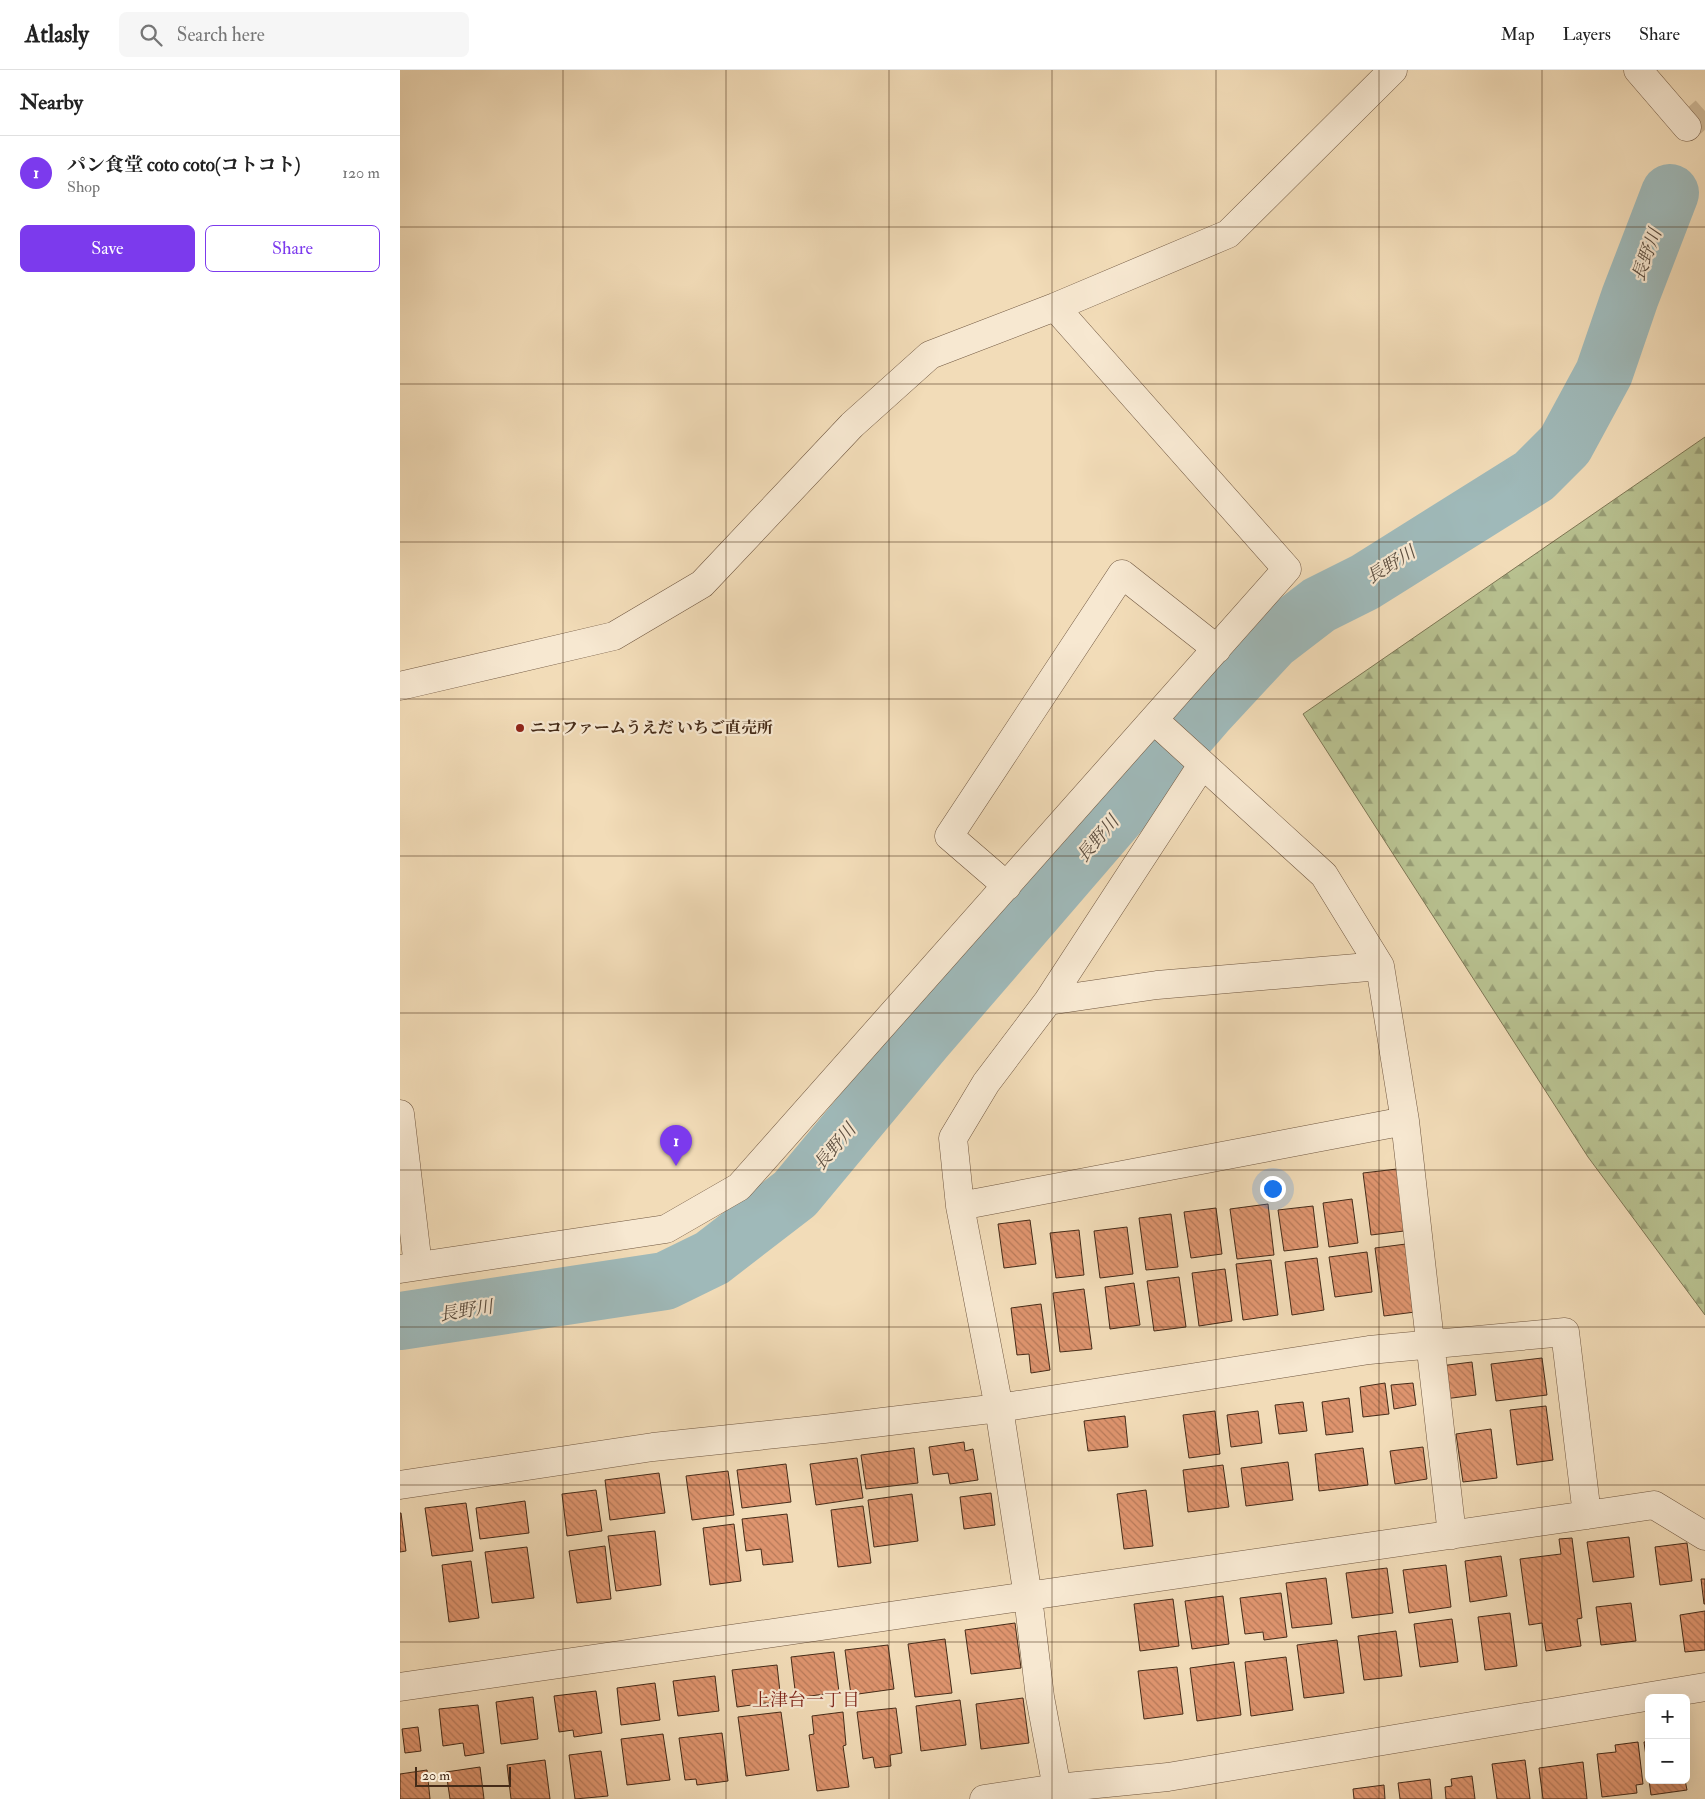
<!DOCTYPE html>
<html lang="en">
<head>
<meta charset="utf-8">
<style>
  body { margin:0; font-family:"IM FELL Double Pica","Noto Serif JP",serif; background:#f6f6f6; color:#222 }
  .controls { position:absolute; right:15px; bottom:15px; display:grid; overflow:hidden; border-radius:8px; box-shadow:0 5px 20px #0002 }
  .controls button { width:45px; height:45px; display:grid; place-items:center; padding:0; border:0; border-bottom:1px solid #e0e0e0; background:#fff; color:#222; font:25px sans-serif }
  .scale { position:absolute; left:15px; bottom:12px; width:96px; box-sizing:border-box; padding-left:5px; border:2px solid #452b18; border-top:0; font-size:14px; line-height:18px; white-space:nowrap; color:#452b18; -webkit-text-stroke:4px #f7e8d1; paint-order:stroke }
  .you { position:absolute; left:872px; top:1118px; width:18px; height:18px; margin:-12px; border:4px solid #fff; border-radius:50%; background:#1a73e8; box-shadow:0 0 0 8px #1a73e833 }
  .badge { display:grid; place-items:center; width:32px; height:32px; border-radius:50%; background:#7c3aed; color:#fff; font-size:16px; font-weight:700 }
  .pin { position:absolute; translate:-50% -41px; filter:drop-shadow(0 1px 2px #0008) }
  .pin::after { content:''; position:absolute; top:26px; width:18px; height:15px; background:inherit; clip-path:polygon(0 0,100% 0,50% 100%) }
  .list { margin:0; padding:0; list-style:none }
  h2 { display:flex; justify-content:space-between; align-items:center; height:65px; margin:0; padding:0 20px; font-size:21px }
  h2 small { font-size:16px; font-weight:400; color:#767676 }
  .list li { display:grid; grid-template-columns:32px 1fr auto; gap:15px; align-items:center; box-sizing:border-box; height:75px; padding:0 20px; border-top:1px solid #e0e0e0 }
  .list b { display:block; font-size:19px; white-space:nowrap }
  .list p { margin:0; font-size:16px; white-space:nowrap; color:#767676 }
  .list em { font-size:16px; font-style:normal; color:#767676 }
  .actions { display:flex; gap:10px; padding:15px 20px }
  .actions a { flex:1; padding:11px 0; border:1px solid #7c3aed; border-radius:8px; text-align:center; font-size:18px; color:#7c3aed }
  .actions .main { background:#7c3aed; color:#fff }
  .icon { flex:none; width:28px; height:28px; fill:none; stroke:currentColor; stroke-width:2; stroke-linecap:round; stroke-linejoin:round }
  .map { position:relative; flex:none; width:1305px; height:1729px; overflow:hidden }
  header { display:flex; align-items:center; gap:30px; box-sizing:border-box; height:70px; padding:0 25px; background:#fff; border-bottom:1px solid #e0e0e0 }
  header strong { font-size:24px }
  nav { display:flex; gap:28px; margin-inline-start:auto; font-size:18px }
  .search { width:350px; height:45px; background:#f6f6f6; display:flex; align-items:center; gap:12px; box-sizing:border-box; padding:0 18px; border-radius:8px; color:#767676; font-size:19px }
  main { display:flex }
  aside { flex:1; background:#fff }
  .map>svg:first-child { display:block }
  .forest { fill:url(#forest-firs); stroke:#7e7654 }
  .lines { fill:none; stroke-linecap:round; stroke-linejoin:round }
  .river { stroke:#9fb9b9; stroke-width:58 }
  .building { fill:url(#building-back-hatch); stroke:#452b18 }
  .street-tunnel { stroke:#cfb998; stroke-width:28; stroke-dasharray:28 14; stroke-linecap:butt }
  .street-casing { stroke:#705740; stroke-width:29 }
  .street { stroke:#f7e8d1; stroke-width:28 }
  .grid { fill:none; stroke:#452b18; stroke-width:1; stroke-opacity:0.55 }
  .poi-dot { fill:#8f2418; stroke:#f7e8d1; stroke-width:2 }
  .labels { text-anchor:middle; dominant-baseline:central; stroke-width:4.5; stroke-linejoin:round; paint-order:stroke }
  .poi-label { font-size:16px; font-weight:bold; fill:#452b18; stroke:#f7e8d1; text-anchor:start }
  .water-label { font-size:18px; font-style:italic; fill:#5c4e40; stroke:#f7e8d1 }
  .neighbourhood-label { font-size:18px; fill:#7a1f14; stroke:#f7e8d1 }
</style>
</head>
<body>
<header>
<strong>Atlasly</strong>
<div class="search"><svg class="icon" aria-label="search" viewBox="0 0 24 24"><circle cx="10" cy="10" r="6"/><path d="M15 15l6 6"/></svg>Search here</div>
<nav><a>Map</a><a>Layers</a><a>Share</a></nav>
</header>
<main>
<aside>
<h2>Nearby<small></small></h2>
<ul class="list">
<li><span class="badge">1</span><div><b>パン食堂 coto coto(コトコト)</b><p>Shop</p></div><em>120 m</em></li>
</ul>
<div class="actions"><a class="main">Save</a><a>Share</a></div>
</aside>
<div class="map">
<svg width="1305" height="1729" viewBox="0 0 1305 1729">
  <defs>
    <pattern id="forest-firs" width="22" height="20" patternUnits="userSpaceOnUse" patternTransform="scale(1.25)"><rect width="22" height="20" fill="#b8c190"/><path d="M5 1l3.5 6h-7zM16 11l3.5 6h-7z" fill="#979d75"/></pattern>
    <pattern id="building-back-hatch" width="6" height="6" patternUnits="userSpaceOnUse" patternTransform="scale(1.25)"><rect width="6" height="6" fill="#de946e"/><path d="M-1 5l2 2M0 0l6 6M5-1l2 2" fill="none" stroke="#b67959"/></pattern>
  </defs>
  <rect width="100%" height="100%" fill="#f2dcb8"/>
  <filter id="stains"><feTurbulence type="fractalNoise" baseFrequency=".004" numOctaves="4"/><feColorMatrix values="0 0 0 0 .2 0 0 0 0 .09 0 0 0 0 .02 0 0 0 .5 -.17"/></filter>
  <radialGradient id="worn" r=".72"><stop offset=".6" stop-color="#630" stop-opacity="0"/><stop offset="1" stop-color="#630" stop-opacity=".3"/></radialGradient>
  <path class="forest" d="M1305 367V1245L1188 1087 903 644Z"/>
  <g class="lines">
    <path class="river" d="M0 1251 265 1211 312 1188 395 1124 524 969 806 642 872 571 919 535 965 512 1134 406 1165 375 1204 303 1230 227 1270 123"/>
  </g>
  <path class="building" d="M997 1099 1004 1161 971 1165 963 1103Z
    M952 1129 958 1173 929 1177 923 1133Z
    M868 1134 874 1185 837 1189 830 1139Z
    M913 1136 918 1177 884 1181 878 1140Z
    M816 1138 822 1184 791 1188 784 1142Z
    M771 1144 778 1197 746 1200 739 1148Z
    M630 1150 636 1194 604 1198 598 1154Z
    M727 1157 733 1204 700 1208 694 1161Z
    M679 1160 684 1205 656 1208 650 1163Z
    M1006 1174 1015 1242 984 1246 975 1178Z
    M967 1182 972 1222 935 1227 929 1187Z
    M917 1188 924 1240 892 1245 885 1192Z
    M871 1190 878 1245 843 1250 836 1194Z
    M825 1199 832 1251 799 1256 792 1203Z
    M779 1207 786 1257 754 1261 747 1211Z
    M734 1213 740 1255 710 1259 705 1217Z
    M684 1219 692 1279 660 1282 653 1223Z
    M641 1234 650 1300 631 1303 629 1284 617 1285 611 1238Z
    M1142 1288 1147 1325 1096 1331 1091 1294Z
    M1072 1292 1076 1325 1044 1329 1040 1296Z
    M985 1313 989 1344 963 1347 960 1317Z
    M1013 1313 1016 1335 994 1339 991 1315Z
    M949 1328 953 1362 926 1365 922 1332Z
    M903 1332 907 1361 879 1364 875 1335Z
    M1146 1336 1153 1390 1117 1395 1110 1340Z
    M815 1341 820 1384 789 1388 783 1345Z
    M858 1341 862 1373 831 1377 827 1345Z
    M725 1346 728 1377 688 1381 684 1351Z
    M1091 1359 1097 1408 1063 1412 1056 1364Z
    M564 1372 565 1381 573 1379 578 1410 550 1414 548 1403 533 1405 529 1377Z
    M1023 1377 1027 1409 995 1414 990 1381Z
    M514 1378 518 1413 466 1419 461 1385Z
    M963 1378 968 1415 919 1421 915 1384Z
    M457 1388 463 1428 416 1435 410 1394Z
    M888 1392 893 1430 846 1436 841 1398Z
    M386 1394 391 1432 342 1438 337 1400Z
    M823 1395 829 1437 788 1442 783 1400Z
    M328 1401 334 1445 292 1450 286 1406Z
    M259 1403 265 1443 210 1450 205 1410Z
    M196 1420 202 1461 167 1466 162 1424Z
    M746 1420 753 1476 724 1479 717 1424Z
    M591 1423 595 1455 564 1459 560 1427Z
    M512 1424 518 1471 474 1477 468 1430Z
    M125 1431 129 1463 80 1469 76 1438Z
    M66 1433 73 1481 32 1486 25 1438Z
    M463 1436 471 1493 438 1497 431 1440Z
    M0 1443H1L6 1481 0 1482Z
    M387 1444 393 1492 363 1495 361 1479 346 1481 342 1449Z
    M334 1454 341 1511 310 1515 303 1458Z
    M255 1461 261 1515 216 1521 208 1466Z
    M1229 1467 1234 1507 1193 1512 1187 1472Z
    M1172 1468 1182 1548 1177 1549 1181 1576 1146 1581 1142 1553 1129 1555 1120 1489 1161 1484 1159 1469Z
    M1287 1473 1292 1511 1260 1515 1255 1477Z
    M205 1476 211 1529 177 1533 169 1481Z
    M127 1477 134 1528 92 1533 85 1482Z
    M1101 1486 1107 1526 1070 1532 1065 1491Z
    M71 1491 79 1548 49 1552 42 1495Z
    M1046 1495 1051 1537 1009 1543 1003 1500Z
    M987 1498 993 1543 952 1548 946 1503Z
    M926 1508 932 1554 892 1558 886 1513Z
    M1301 1509H1305V1534H1304Z
    M881 1523 887 1567 864 1570 863 1562 845 1564 840 1528Z
    M823 1526 829 1574 792 1579 785 1531Z
    M773 1529 779 1576 740 1581 734 1534Z
    M1231 1533 1236 1571 1201 1575 1196 1537Z
    M1305 1541V1580L1285 1582 1280 1545Z
    M1110 1543 1117 1596 1085 1600 1078 1547Z
    M1052 1549 1058 1592 1020 1597 1014 1554Z
    M615 1553 621 1598 571 1604 565 1560Z
    M996 1561 1002 1606 964 1610 958 1566Z
    M545 1569 552 1623 515 1627 508 1574Z
    M937 1570 944 1623 904 1628 897 1575Z
    M488 1575 494 1619 451 1625 445 1580Z
    M434 1582 439 1622 396 1628 391 1587Z
    M886 1587 893 1640 851 1646 845 1592Z
    M834 1592 841 1645 797 1651 790 1598Z
    M377 1595 381 1631 337 1637 332 1600Z
    M777 1597 783 1644 744 1649 738 1601Z
    M315 1606 319 1641 278 1646 273 1611Z
    M255 1613 260 1650 221 1655 217 1618Z
    M196 1621 202 1663 174 1667 173 1660 159 1662 154 1626Z
    M133 1627 138 1669 101 1674 96 1632Z
    M623 1628 629 1673 581 1679 576 1634Z
    M560 1630 566 1675 521 1681 516 1636Z
    M78 1635 84 1683 65 1686 63 1673 43 1676 39 1639Z
    M496 1638 502 1683 490 1685 491 1696 475 1698 473 1687 463 1689 457 1642Z
    M381 1642 389 1700 346 1706 338 1647Z
    M443 1642 446 1675 443 1676 449 1717 417 1721 409 1665 414 1664 412 1646Z
    M18 1657 21 1681 5 1683 2 1659Z
    M322 1663 328 1711 297 1715 296 1709 285 1710 279 1668Z
    M263 1664 270 1710 227 1715 221 1669Z
    M1249 1671V1708L1244 1672Z
    M1238 1672 1243 1714 1236 1715 1237 1723 1202 1727 1197 1684 1216 1682 1215 1675Z
    M201 1681 208 1726 175 1729 169 1685Z
    M145 1690 150 1729H111L107 1695Z
    M1125 1690 1130 1729H1097L1092 1694Z
    M1183 1692 1187 1729H1143L1139 1698Z
    M80 1697 84 1729H50L46 1702Z
    M27 1700 30 1729H0V1704Z
    M1072 1706 1075 1729H1046L1045 1717 1052 1716 1051 1709Z
    M1030 1709 1032 1729H1000L998 1713Z
    M1249 1710H1285L1287 1720 1251 1725Z
    M984 1715 985 1729H954L953 1719Z"/>
  <g class="lines">
    <path class="street-tunnel" d="M1287 57 1305 41"/>
    <g class="street-casing">
      <path id="street" d="M1238 0 1287 57
        M0 616 214 566 302 514 452 355 530 285 655 237 828 164 993 0
        M754 650 924 805 980 896 1005 1051 1052 1465
        M607 816 549 766 722 504 817 579
        M648 931 802 695
        M0 1044 18 1196
        M560 1136 1005 1051
        M0 1199 266 1159 339 1117 887 499 655 237
        M0 1415 253 1377 424 1359 599 1338 969 1280 1165 1262 1187 1445 1254 1435 1305 1466
        M0 1617 1187 1445
        M584 1729 657 1718 768 1707 1305 1617
        M659 1729 640 1627 628 1527 599 1338 560 1136 553 1068 586 1013 648 931 757 915 980 896"/>
    </g>
    <use href="#street" class="street"/>
  </g>
  <path class="grid" d="M163 0V1729M326 0V1729M489 0V1729M652 0V1729M816 0V1729M979 0V1729M1142 0V1729M0 157H1305M0 314H1305M0 472H1305M0 629H1305M0 786H1305M0 943H1305M0 1100H1305M0 1257H1305M0 1415H1305M0 1572H1305"/>
  <circle class="poi-dot" cx="120" cy="658" r="5"/>
  <g class="labels">
    <g class="poi-label">
      <text x="130" y="658">ニコファームうえだ いちご直売所</text>
    </g>
    <g class="water-label">
      <text transform="translate(1247 185) rotate(-70)">長野川</text>
      <text transform="translate(991 495) rotate(-32)">長野川</text>
      <text transform="translate(698 769) rotate(-50)">長野川</text>
      <text transform="translate(435 1077) rotate(-50)">長野川</text>
      <text transform="translate(66 1241) rotate(-9)">長野川</text>
    </g>
    <g class="neighbourhood-label">
      <text x="406" y="1630">上津台一丁目</text>
    </g>
  </g>
  <rect width="100%" height="100%" filter="url(#stains)"/>
  <rect width="100%" height="100%" fill="url(#worn)"/>
</svg>
<div class="controls">
<button>+</button>
<button>−</button>
</div>
<div class="scale">20 m</div>
<div class="you"></div>
<div class="pin badge" style="left:276px;top:1096px">1</div>
</div>
</main>
</body>
</html>
